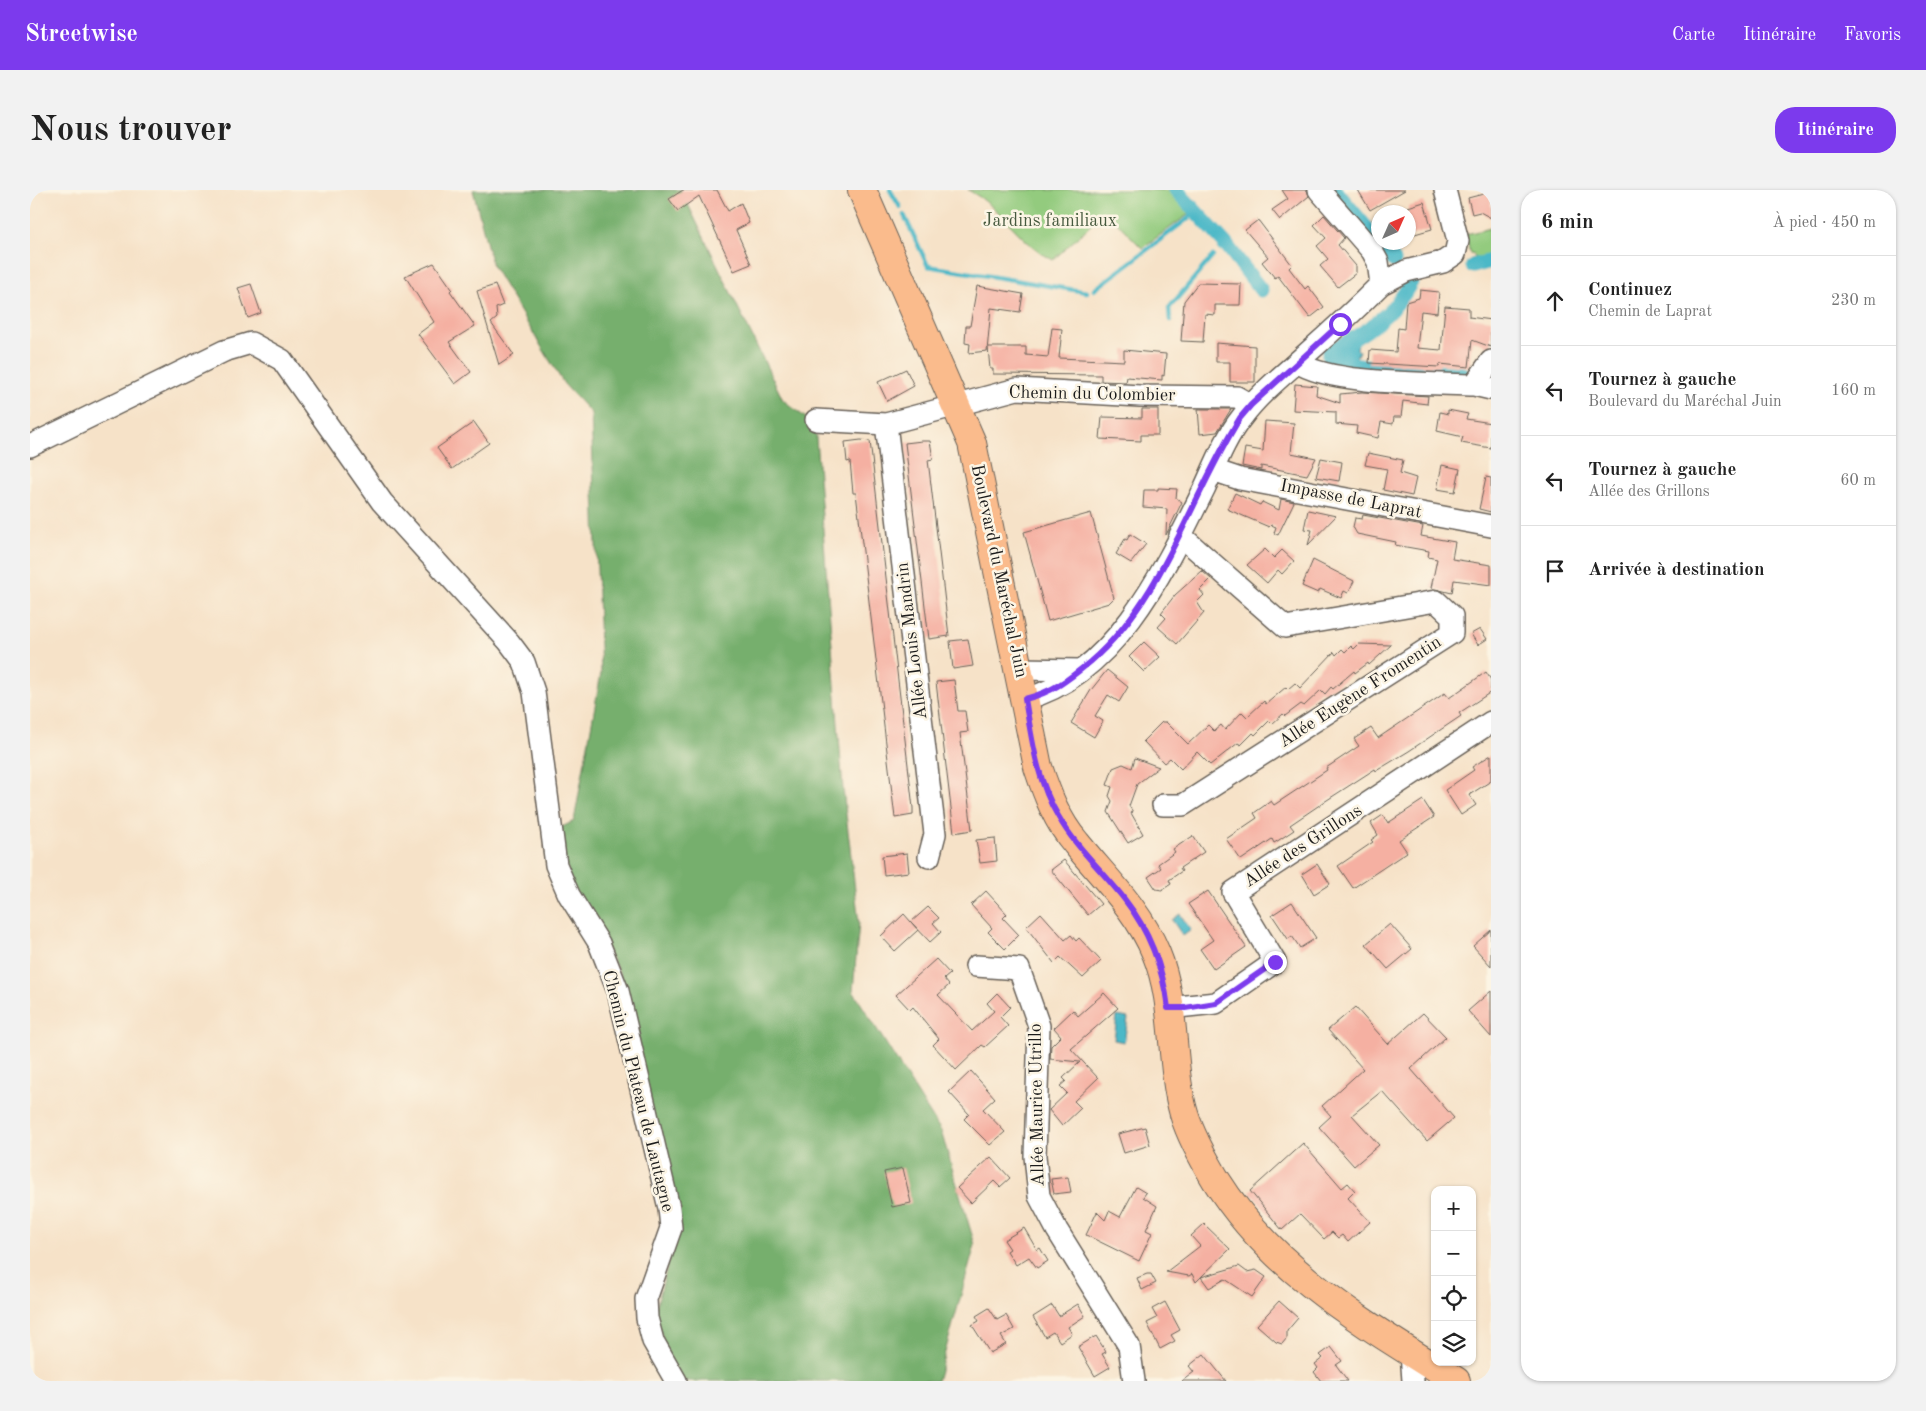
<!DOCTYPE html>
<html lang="fr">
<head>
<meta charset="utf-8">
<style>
  body { margin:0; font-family:"Old Standard TT",serif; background:#f2f2f2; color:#222 }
  .controls { position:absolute; right:15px; bottom:15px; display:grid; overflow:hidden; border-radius:10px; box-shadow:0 1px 4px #0004 }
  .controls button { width:45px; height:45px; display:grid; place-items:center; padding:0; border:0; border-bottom:1px solid #e0e0e0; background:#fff; color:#222; font:25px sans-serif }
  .compass { position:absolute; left:1341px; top:15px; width:45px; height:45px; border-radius:50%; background:#fff; box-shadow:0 1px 4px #0004; rotate:45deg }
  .stop { position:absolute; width:15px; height:15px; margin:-11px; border:4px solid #7c3aed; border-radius:50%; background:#fff }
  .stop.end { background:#7c3aed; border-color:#fff; box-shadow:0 1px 5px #0008 }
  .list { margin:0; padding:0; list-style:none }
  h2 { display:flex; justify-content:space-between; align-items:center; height:65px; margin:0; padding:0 20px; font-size:21px }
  h2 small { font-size:16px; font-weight:400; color:#767676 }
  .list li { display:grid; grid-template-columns:32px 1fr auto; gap:15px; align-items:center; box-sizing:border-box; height:90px; padding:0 20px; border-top:1px solid #e0e0e0 }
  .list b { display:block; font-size:19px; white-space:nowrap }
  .list p { margin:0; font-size:16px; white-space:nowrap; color:#767676 }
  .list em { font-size:16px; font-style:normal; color:#767676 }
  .icon { flex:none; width:28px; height:28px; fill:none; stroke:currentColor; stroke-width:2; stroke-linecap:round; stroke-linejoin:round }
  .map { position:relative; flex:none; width:1461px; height:1191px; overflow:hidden; border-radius:20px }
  header { display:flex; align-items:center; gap:30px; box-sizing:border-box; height:70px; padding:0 25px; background:#7c3aed; color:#fff }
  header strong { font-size:24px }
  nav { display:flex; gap:28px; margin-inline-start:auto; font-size:18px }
  .intro { display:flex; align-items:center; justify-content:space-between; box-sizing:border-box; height:120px; padding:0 30px }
  h1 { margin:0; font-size:35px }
  .button { padding:12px 22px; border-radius:20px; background:#7c3aed; color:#fff; font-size:18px; font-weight:700 }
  main { display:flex; gap:30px; padding:0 30px }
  aside { flex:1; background:#fff; border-radius:20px; box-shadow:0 1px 4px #0004 }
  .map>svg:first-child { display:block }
  .green { fill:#93cb7e; stroke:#58744d }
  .forest { fill:#76af6d; stroke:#496644 }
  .water { fill:#4bb8c7; stroke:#346a72 }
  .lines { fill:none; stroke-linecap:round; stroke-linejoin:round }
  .stream { stroke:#4bb8c7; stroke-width:4.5 }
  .canal { stroke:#4bb8c7; stroke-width:15 }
  .building { fill:#f5b0a2 }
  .minor-casing { stroke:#686158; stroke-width:24 }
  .major-casing { stroke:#686158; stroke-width:30 }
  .minor { stroke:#fff; stroke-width:21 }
  .major { stroke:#fabb8c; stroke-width:28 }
  .route { stroke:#7c3aed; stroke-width:6 }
  .labels { text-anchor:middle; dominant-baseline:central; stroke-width:5; stroke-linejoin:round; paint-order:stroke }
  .park-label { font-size:18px; fill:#46593e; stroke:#fcf5e5 }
  .street-label { font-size:18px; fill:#1c1c1c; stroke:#fcf5e5 }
</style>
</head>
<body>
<header>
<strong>Streetwise</strong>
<nav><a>Carte</a><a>Itinéraire</a><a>Favoris</a></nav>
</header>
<div class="intro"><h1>Nous trouver</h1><a class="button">Itinéraire</a></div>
<main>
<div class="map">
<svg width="1461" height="1191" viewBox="0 0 1461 1191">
  <rect width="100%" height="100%" fill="#fcf5e5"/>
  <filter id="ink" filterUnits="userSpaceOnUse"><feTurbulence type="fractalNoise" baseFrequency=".02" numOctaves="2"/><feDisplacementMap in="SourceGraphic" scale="10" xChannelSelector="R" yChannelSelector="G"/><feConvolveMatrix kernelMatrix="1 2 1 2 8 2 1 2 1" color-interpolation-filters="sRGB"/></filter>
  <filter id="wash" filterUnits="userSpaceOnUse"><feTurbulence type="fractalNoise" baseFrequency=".0096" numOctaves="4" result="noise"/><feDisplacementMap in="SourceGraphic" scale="20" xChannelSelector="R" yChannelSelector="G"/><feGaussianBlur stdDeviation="1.12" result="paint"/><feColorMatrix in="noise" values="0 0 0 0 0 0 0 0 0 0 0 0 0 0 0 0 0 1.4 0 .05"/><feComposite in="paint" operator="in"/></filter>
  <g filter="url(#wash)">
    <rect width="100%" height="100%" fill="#f6e2c8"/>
    <path class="green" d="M938 0H1149L1166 19 1112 58 1076 21 1023 70C990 54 972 17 938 0Z
      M1461 38V70L1442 75 1441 69 1445 68 1443 63 1440 64 1436 44Z"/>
    <path class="forest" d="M443 0H651L753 210 785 235 813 599 829 733 823 801 911 941 945 1055 907 1191H652L637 1164 625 1122 643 1055 590 784 540 691 528 639 544 631 571 483 561 223 534 194 462 75Z"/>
    <path class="water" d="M1314 147 1318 151 1323 147 1328 152 1327 159 1329 161 1324 172 1300 169 1302 167 1297 161Z
      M1150 724 1161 740 1153 746 1142 730Z
      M1087 826 1098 828 1094 852 1084 850Z"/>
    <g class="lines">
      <path class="stream" d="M860 0 870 17
        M874 25 898 76 1057 102
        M1190 59 1195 53
        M1064 100 1160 27
        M1140 130 1139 118 1183 66"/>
      <path class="canal" d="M1146 0 1195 53 1231 100
        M1305 0 1364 71
        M1443 76 1461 71
        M1381 92C1365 124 1331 147 1299 161V170L1346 178 1433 184"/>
    </g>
    <g id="blocks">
      <path class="building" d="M653 0H687L698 21 711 13 719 33 706 40 721 74 704 81 669 6 648 21 639 9Z
        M1252 0H1277L1279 6 1250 30 1242 20 1258 9Z
        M1328 0H1375L1340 20Z
        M1461 2V28L1450 22 1442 24 1438 8Z
        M1394 12 1402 39 1378 46V17Z
        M1294 25 1314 48 1308 55 1326 76V83L1308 97 1290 76 1298 69 1287 56 1296 48 1284 35Z
        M1228 30 1262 75 1259 78 1275 99 1278 96 1294 117 1280 128 1248 86 1245 88 1232 72 1238 67 1215 40Z
        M404 73 422 99 420 101 445 136 419 152 441 182 425 194 388 144 404 132 375 86Z
        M1168 93 1211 94 1210 115H1185V125L1175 124 1173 152 1151 151 1154 111Z
        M221 94 231 123 218 128 208 98Z
        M465 95 473 115 466 118 467 128 461 133 484 165 469 175 447 101Z
        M947 96 993 104 990 122 961 118 957 161 939 163 940 154 935 153 936 136H940Z
        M1390 100 1409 102 1407 123 1391 121 1387 158 1411 160 1415 116 1439 118V127L1461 130V157L1442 150 1439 177 1410 174 1409 177 1339 173 1340 160 1366 162 1368 138 1374 139 1376 112 1389 108Z
        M1022 138 1032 139 1029 168 1094 171V160L1136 164 1134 186 1132 185V190L1097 187 1096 192 1071 191V185L963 184V179H960L958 157H996V165L1018 167Z
        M1186 153 1225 156V192H1200V172H1186Z
        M876 179 884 196 857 211 848 192Z
        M1265 194 1287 196 1286 205 1310 213V204L1332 202 1398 206 1397 214 1373 211 1371 227H1364L1363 234 1351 232 1348 248 1326 243 1327 236 1306 234V222L1263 220Z
        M1112 219H1128V245H1111V251L1070 249 1072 227 1112 228Z
        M1168 219H1201L1187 242 1170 244Z
        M1418 220 1438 224 1436 229 1461 233V258L1431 253 1433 247 1407 241 1410 222 1418 224Z
        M1235 231 1264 233 1261 263 1286 268 1277 285 1231 276V280L1212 276 1215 258 1233 261Z
        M444 232 459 253 422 279 407 258Z
        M831 250 840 251 883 618V625L865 628 826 303H823L820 271 817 272 815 252Z
        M892 251H900L903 269 898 270 919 446 899 449 875 253Z
        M1338 263 1373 270 1370 283 1386 288 1382 306 1353 300 1357 279 1335 275Z
        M1291 268 1312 272 1309 291 1286 287Z
        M1412 275 1430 279 1425 302 1407 299Z
        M1456 287 1461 288V322L1449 319Z
        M1128 298 1147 299 1146 308 1152 312 1136 345 1137 319 1113 317 1114 300H1128Z
        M1205 303 1230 315 1232 312 1249 320 1251 309 1264 312 1248 345 1244 343 1246 337 1241 335 1239 337 1197 319Z
        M1278 320 1306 326 1278 355 1282 340 1274 339Z
        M1061 323 1084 408 1079 413 1018 431 994 342Z
        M1333 325 1393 336 1391 346 1425 352 1422 369 1461 375V395L1424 390 1422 403 1401 398 1407 369 1398 367 1399 361 1365 355 1366 352 1327 344 1323 337 1325 328 1332 329Z
        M1100 344 1116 354 1101 373 1086 364 1095 349 1097 350Z
        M1235 359 1244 368 1252 360 1264 371 1252 384 1248 380 1237 393 1217 375Z
        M1283 370 1324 391 1318 403 1314 401 1311 408 1290 399 1288 403 1272 396Z
        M1172 381 1181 389 1170 400 1174 405 1167 412 1174 423 1147 454 1128 437 1136 428 1131 423 1145 405Z
        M1450 439 1457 449 1448 455 1441 444Z
        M938 449 943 476 923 479 920 451Z
        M1114 452 1130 467 1114 482 1099 467Z
        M1329 454 1361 455 1339 475 1338 473 1325 483 1324 481 1303 499 1301 497 1295 504 1291 500 1274 516 1271 514 1255 526 1253 524 1242 534 1239 531 1225 545 1223 543 1211 555 1208 553 1180 575 1167 562 1151 579 1140 568 1134 573 1113 551 1132 532H1136L1158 554 1178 535 1184 541 1191 535 1195 540 1212 522 1217 527 1234 511 1236 514 1256 497 1258 499 1265 493 1270 498 1304 462 1306 465 1312 459 1315 462 1321 456 1324 459Z
        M1077 480 1098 497 1089 512 1078 505 1065 526 1073 531 1064 547 1041 533 1061 500Z
        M1456 482 1461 490V502L1429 523 1431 526 1379 561 1346 581 1345 579 1294 612 1260 635 1264 640 1249 650 1244 653 1242 649 1211 670 1196 649 1227 628 1224 623 1241 611 1244 615 1297 580 1296 578 1329 556 1324 549 1341 538 1348 548 1415 503 1419 508Z
        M924 490 928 521H935L938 542 930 543 942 640 924 643 906 492Z
        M1461 565V591L1439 605 1446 615 1431 625 1415 600 1444 580 1442 577Z
        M1105 568 1129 577 1107 594 1099 616 1103 622 1101 623 1113 644 1098 653 1078 622 1082 611 1079 606 1082 597 1077 595 1083 578 1093 574 1102 578Z
        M1393 610 1404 627 1369 650 1377 662 1323 698 1308 676 1343 652 1341 650 1348 645 1341 633 1353 625 1358 633Z
        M1163 646 1174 662 1150 678 1152 681 1139 690 1141 694 1132 700 1126 699 1118 687 1131 678 1128 674 1145 662 1143 659Z
        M965 648 967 671 950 673 946 650Z
        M877 663 879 682 854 685 852 666Z
        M1034 670 1071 714 1058 725 1021 680Z
        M1287 674 1300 694 1284 704 1272 684Z
        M956 701 977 724 973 728 989 745 975 759 958 742 962 738 941 715Z
        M1178 701 1216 757 1184 779 1170 759 1183 750 1158 714Z
        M1262 712 1286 748 1270 758 1262 746 1258 749 1242 725Z
        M898 717 909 728 903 733 911 742 900 752 881 732Z
        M1011 723 1035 750 1041 745 1046 751 1049 748 1071 771 1053 788 1030 767 1024 773 996 737Z
        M874 724 888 740 865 761 851 746Z
        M1360 734 1382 759 1358 779 1336 754Z
        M1461 740V776L1443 756Z
        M906 769 920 784 914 789 919 795 908 805 942 841 964 821 957 813 967 803 980 817 970 827 978 836 955 857 952 855 926 880 903 855 909 849 883 817 880 820 866 805Z
        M1461 801V847L1438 821Z
        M1074 803 1088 818 1041 859 1068 888 1044 911 1051 918 1032 936 1019 920 1037 903 1030 896 1036 891 1033 888 1050 872 1020 869 1021 856 1031 846 1024 838 1043 820 1048 826Z
        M1325 817 1358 854 1393 823 1416 847 1381 879 1424 928 1397 951 1352 901 1322 925 1349 955 1324 976 1289 937 1301 926 1292 916 1333 879 1298 840Z
        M941 881 965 908 953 919 975 942 960 955 934 929 939 924 919 902Z
        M1115 937 1120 955 1094 963 1088 944Z
        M1273 953 1312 998 1318 993 1325 1001 1318 1008 1340 1032 1318 1052 1312 1045 1308 1048 1302 1042 1294 1049 1270 1024 1252 1040 1220 1001Z
        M961 967 980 988 970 997 964 991 941 1013 927 998Z
        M873 978 881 1013 862 1017 854 982Z
        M1038 987 1041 1002 1024 1004 1021 989Z
        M1106 997 1116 1003 1113 1007 1127 1016 1116 1040 1122 1043 1109 1071 1056 1045 1067 1022 1075 1030 1079 1021 1090 1027Z
        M1174 1034 1200 1059 1171 1087 1209 1076 1217 1082 1226 1080 1236 1087 1222 1107 1195 1089 1179 1098 1171 1087 1166 1092 1162 1084 1159 1086 1136 1082 1170 1056 1161 1046Z
        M994 1038 1007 1060 1010 1058 1018 1071 1007 1078 999 1067 986 1075 977 1061 980 1059 974 1050Z
        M1117 1084H1121L1126 1093 1112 1100 1107 1088Z
        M1249 1111 1268 1128 1257 1141V1148L1252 1154 1246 1152 1227 1135Z
        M1135 1112 1150 1140 1141 1145 1145 1151 1130 1159 1117 1133 1127 1128 1122 1119Z
        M1048 1114 1055 1126 1038 1137 1042 1144 1030 1152 1023 1142 1015 1147 1003 1127 1022 1115 1029 1126Z
        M959 1118 967 1130 976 1125 984 1139 971 1146 976 1154 960 1163 942 1135 949 1131 946 1126Z
        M1066 1146 1076 1162 1072 1164 1080 1177 1065 1186 1048 1157Z
        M1301 1157 1312 1171 1306 1175 1318 1191H1291L1284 1182 1288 1178 1285 1174 1293 1168 1290 1165Z
        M1174 1164 1196 1191H1152L1164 1182 1159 1176Z"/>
    </g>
  </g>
  <g filter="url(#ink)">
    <use href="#blocks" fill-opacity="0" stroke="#686158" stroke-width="1"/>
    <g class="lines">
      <g class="minor-casing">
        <path id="minor" d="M1289 0 1342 61 1348 72 1351 94
          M1267 172C1300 195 1401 193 1444 195L1461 199
          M1444 195 1461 171
          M786 230 856 234 987 199 1110 206 1207 207 1221 215
          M856 234 905 644 899 667
          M0 256 194 161 221 153 252 170 352 312 479 452 494 472 504 502 526 675 539 705 569 753 588 801 639 1018 641 1038 616 1109 617 1128 623 1151 646 1191
          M1183 280 1210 289 1461 336
          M989 479 1050 480
          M995 509C1087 485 1137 374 1175 297 1186 273 1196 247 1212 227 1229 204 1253 185 1274 166 1300 143 1326 119 1351 94L1376 81 1413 72 1425 64 1428 51 1415 0
          M1133 615H1153L1422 443V426L1406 411 1255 437 1150 345
          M946 776 989 779 1009 836 1005 966 1009 1006 1027 1040 1099 1156 1104 1191
          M1138 818 1186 813 1245 772 1203 702 1461 532
          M1381 1162 1383 1191"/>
      </g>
      <g class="major-casing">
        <path id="major" d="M832 0 942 253 1008 577C1017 604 1027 631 1046 653 1075 689 1108 719 1126 763 1147 813 1139 872 1154 924 1161 947 1174 970 1186 990 1244 1083 1336 1134 1426 1191"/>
      </g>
      <use href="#minor" class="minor"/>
      <use href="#major" class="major"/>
    </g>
  </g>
  <g class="lines" filter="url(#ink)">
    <path class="route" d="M1245 772 1186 813 1155 818H1138C1133 778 1120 742 1095 710 1073 681 1046 658 1028 626 1007 591 1002 549 995 509 1023 502 1038 490 1060 472 1135 407 1159 309 1210 228L1221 215 1310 134"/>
  </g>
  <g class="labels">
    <g class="park-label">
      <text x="1020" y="31">Jardins familiaux</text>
    </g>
    <g class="street-label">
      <text transform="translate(1062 204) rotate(1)">Chemin du Colombier</text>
      <text transform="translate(1321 309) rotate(11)">Impasse de Laprat</text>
      <text transform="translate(969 381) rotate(78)">Boulevard du Maréchal Juin</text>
      <text transform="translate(882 451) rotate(-97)">Allée Louis Mandrin</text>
      <text transform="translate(1330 502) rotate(-33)">Allée Eugène Fromentin</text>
      <text transform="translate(1273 656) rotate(-33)">Allée des Grillons</text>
      <text transform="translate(608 901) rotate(76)">Chemin du Plateau de Lautagne</text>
      <text transform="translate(1007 915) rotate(-91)">Allée Maurice Utrillo</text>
    </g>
  </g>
</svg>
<div class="controls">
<button>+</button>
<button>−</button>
<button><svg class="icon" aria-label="locate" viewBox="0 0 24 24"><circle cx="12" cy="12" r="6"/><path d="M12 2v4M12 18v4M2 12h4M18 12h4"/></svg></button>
<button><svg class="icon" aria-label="layers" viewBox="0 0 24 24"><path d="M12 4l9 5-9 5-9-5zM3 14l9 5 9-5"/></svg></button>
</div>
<svg class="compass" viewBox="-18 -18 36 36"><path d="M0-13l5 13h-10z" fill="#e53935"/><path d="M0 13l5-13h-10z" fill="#767676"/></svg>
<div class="stop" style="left:1310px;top:134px"></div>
<div class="stop end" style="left:1245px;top:772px"></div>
</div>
<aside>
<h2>6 min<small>À pied · 450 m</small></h2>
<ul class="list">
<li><svg class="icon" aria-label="ahead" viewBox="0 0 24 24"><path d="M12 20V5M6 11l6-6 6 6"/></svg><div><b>Continuez</b><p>Chemin de Laprat</p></div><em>230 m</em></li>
<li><svg class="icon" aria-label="left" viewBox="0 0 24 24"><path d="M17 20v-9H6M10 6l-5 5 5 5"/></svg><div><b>Tournez à gauche</b><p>Boulevard du Maréchal Juin</p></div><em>160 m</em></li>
<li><svg class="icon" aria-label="left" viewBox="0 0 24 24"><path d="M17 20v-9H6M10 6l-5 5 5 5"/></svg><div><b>Tournez à gauche</b><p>Allée des Grillons</p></div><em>60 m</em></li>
<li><svg class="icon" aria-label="arrive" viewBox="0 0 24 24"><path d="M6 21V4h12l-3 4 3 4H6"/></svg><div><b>Arrivée à destination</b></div></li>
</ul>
</aside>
</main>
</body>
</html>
